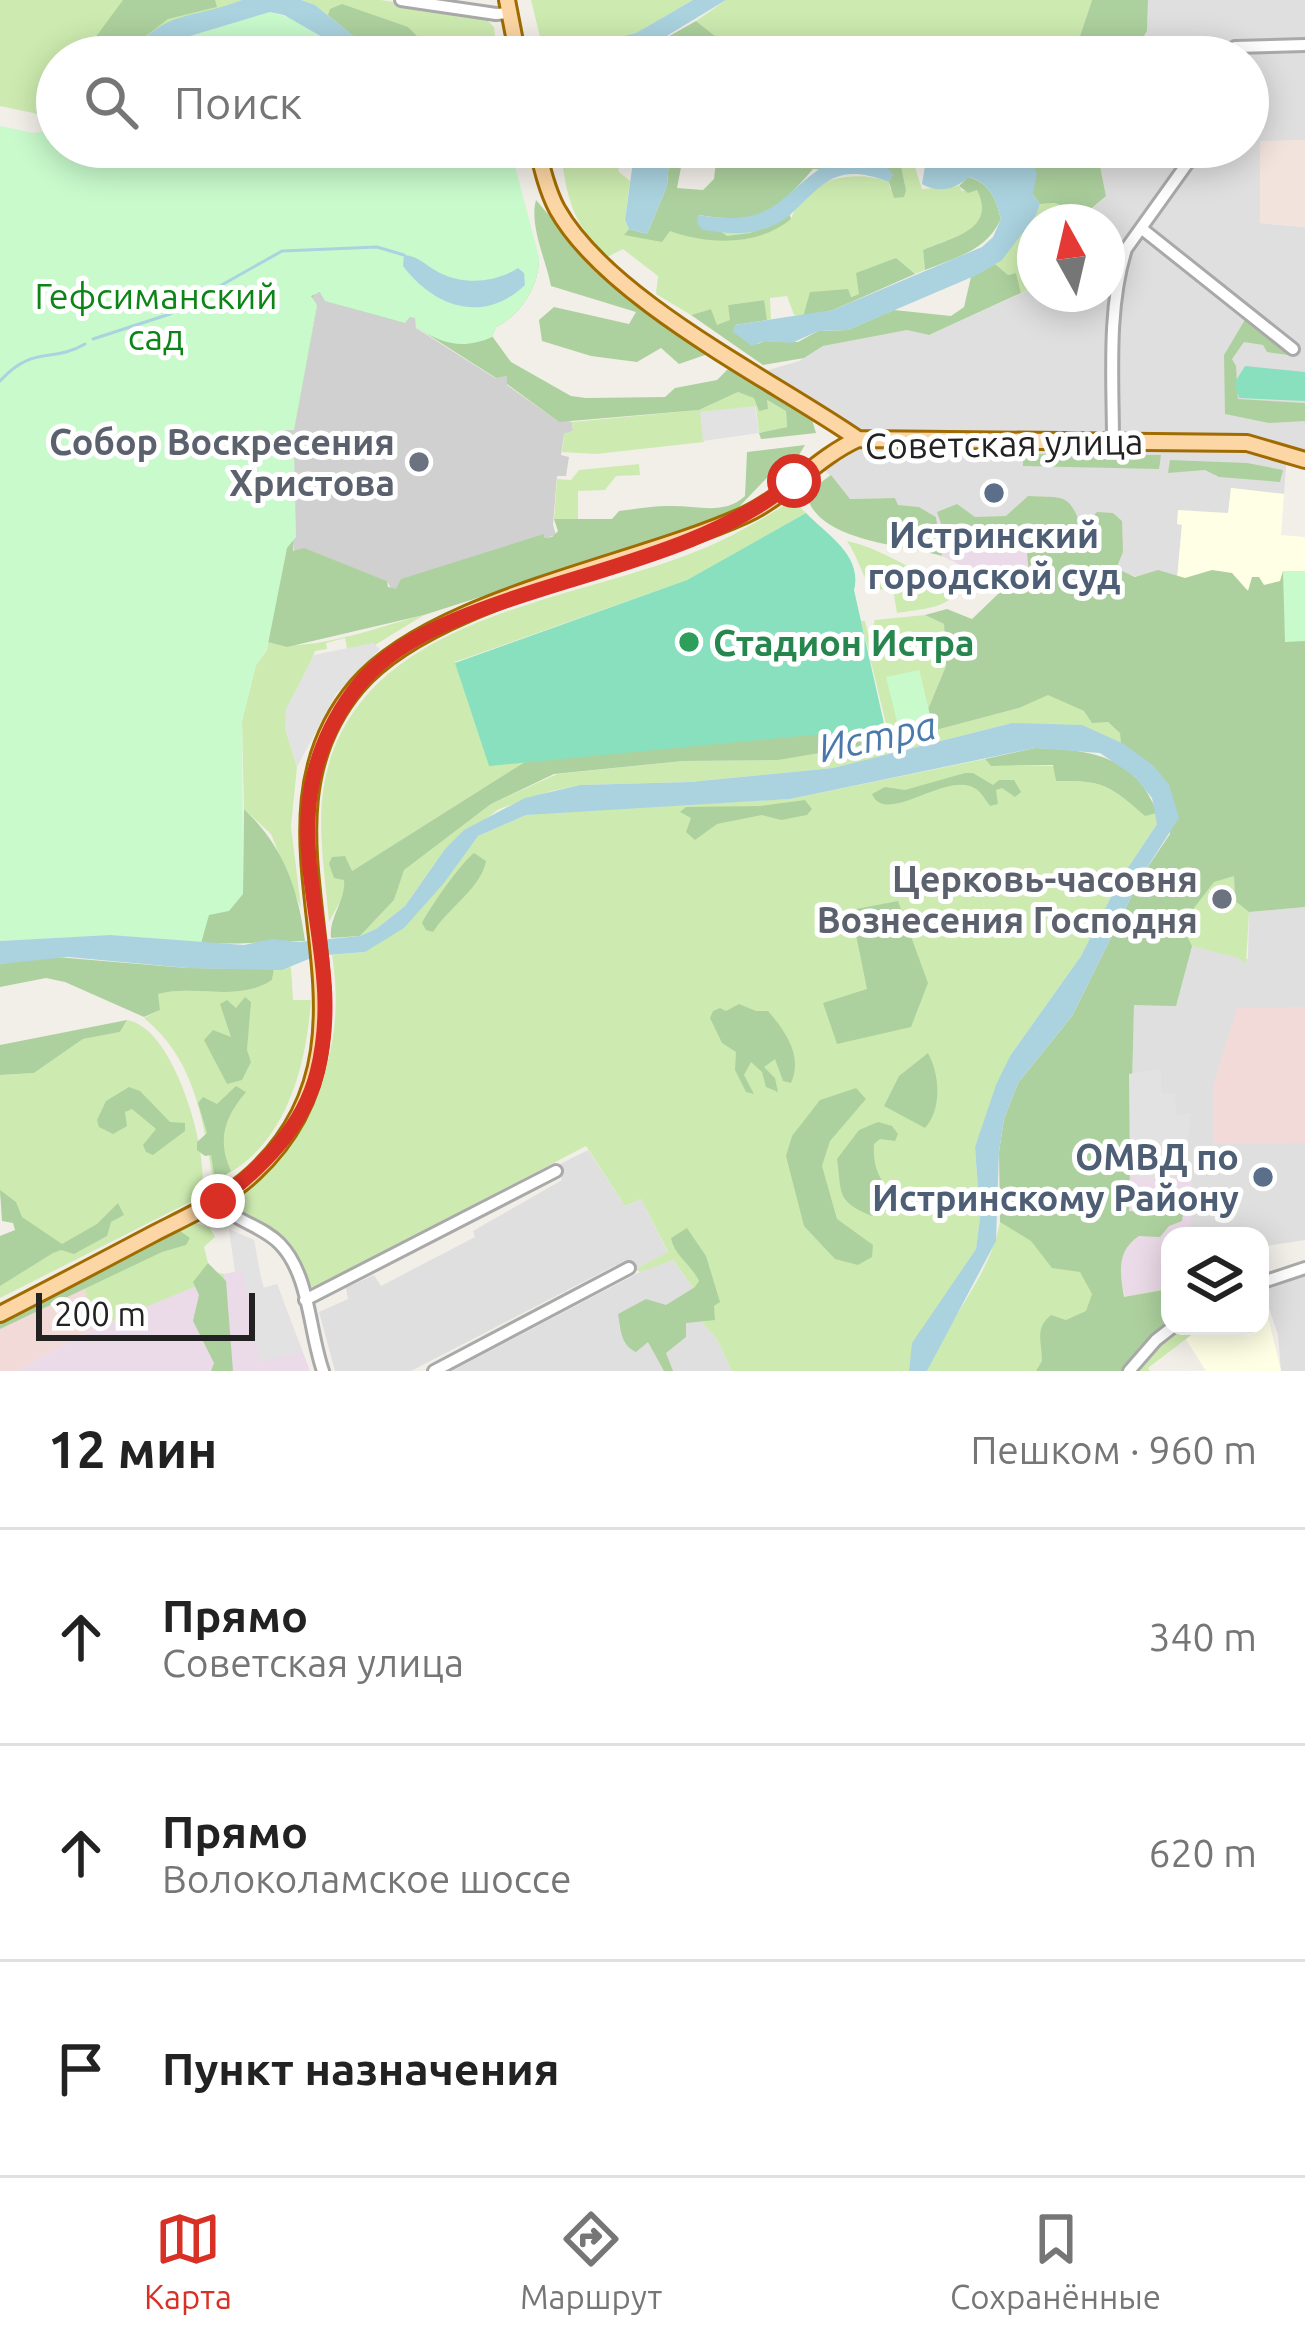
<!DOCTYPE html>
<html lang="ru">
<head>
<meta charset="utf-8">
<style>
  body { margin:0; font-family:Ubuntu,sans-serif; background:#f2f2f2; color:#222 }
  .controls { position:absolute; right:36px; bottom:36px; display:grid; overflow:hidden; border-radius:24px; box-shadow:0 6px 30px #0003 }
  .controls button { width:108px; height:108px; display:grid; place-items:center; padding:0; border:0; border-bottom:3px solid #e0e0e0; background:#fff; color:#222; font:60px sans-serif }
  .compass { position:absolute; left:1017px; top:204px; width:108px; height:108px; border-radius:50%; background:#fff; box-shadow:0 6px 30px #0003; rotate:352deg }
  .scale { position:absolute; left:36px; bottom:30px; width:219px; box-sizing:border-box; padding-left:12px; border:6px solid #222; border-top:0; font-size:33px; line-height:42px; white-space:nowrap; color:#222; -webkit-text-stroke:9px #fff; paint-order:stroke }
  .stop { position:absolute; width:36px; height:36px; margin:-27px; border:9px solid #d93025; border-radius:50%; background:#fff }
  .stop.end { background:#d93025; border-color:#fff; box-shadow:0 3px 12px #0008 }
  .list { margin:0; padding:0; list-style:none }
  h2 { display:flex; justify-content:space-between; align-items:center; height:156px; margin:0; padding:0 48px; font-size:51px }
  h2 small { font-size:39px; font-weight:400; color:#767676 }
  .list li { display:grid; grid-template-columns:78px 1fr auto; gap:36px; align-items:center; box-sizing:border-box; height:216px; padding:0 48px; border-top:3px solid #e0e0e0 }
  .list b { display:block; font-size:45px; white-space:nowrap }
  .list p { margin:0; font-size:39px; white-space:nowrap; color:#767676 }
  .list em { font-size:39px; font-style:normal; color:#767676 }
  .icon { flex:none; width:66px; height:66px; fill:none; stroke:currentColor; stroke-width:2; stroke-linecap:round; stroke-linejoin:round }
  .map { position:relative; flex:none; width:1305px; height:1371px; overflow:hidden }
  .search { position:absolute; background:#fff; box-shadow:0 6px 30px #0003; left:36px; right:36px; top:36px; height:132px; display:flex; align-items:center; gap:30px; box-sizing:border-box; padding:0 42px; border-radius:66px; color:#767676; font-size:45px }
  .sheet { height:804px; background:#fff }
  nav { display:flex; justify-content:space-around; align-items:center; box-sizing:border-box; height:168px; border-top:3px solid #e0e0e0; background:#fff; font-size:33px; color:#767676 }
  nav a { display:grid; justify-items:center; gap:6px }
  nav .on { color:#d93025 }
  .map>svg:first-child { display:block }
  .residential { fill:#e0dfdf }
  .commercial { fill:#f2dad9 }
  .industrial { fill:#ebdbe8 }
  .education { fill:#ffffe5 }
  .religious { fill:#d0d0d0 }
  .military { fill:#f3e3dd }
  .grass { fill:#cdebb0 }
  .forest { fill:#add19e }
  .park { fill:#c8facc }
  .pitch { fill:#88e0be }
  .parking { fill:#e2e2e2 }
  .water { fill:#aad3df }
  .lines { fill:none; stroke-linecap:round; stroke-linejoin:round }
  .stream { stroke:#aad3df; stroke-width:3 }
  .minor-casing { stroke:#a9a9a9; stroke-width:16 }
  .major-casing { stroke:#a06b00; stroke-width:20 }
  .minor { stroke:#fff; stroke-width:10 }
  .major { stroke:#fcd6a4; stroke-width:14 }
  .route { stroke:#d93025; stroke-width:15 }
  .worship-dot { fill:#6b7280; stroke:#fff; stroke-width:4.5 }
  .service-dot { fill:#5c6f8a; stroke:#fff; stroke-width:4.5 }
  .leisure-dot { fill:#2e9e5b; stroke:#fff; stroke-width:4.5 }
  .labels { text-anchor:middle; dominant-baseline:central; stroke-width:10; stroke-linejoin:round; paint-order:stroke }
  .park-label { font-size:36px; fill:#0c8416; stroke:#fff }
  .worship-label { font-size:36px; font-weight:bold; fill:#5b616d; stroke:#fff; text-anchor:end }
  .street-label { font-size:36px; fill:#222; stroke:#fff }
  .service-label { font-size:36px; font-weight:bold; fill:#4e5e75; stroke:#fff }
  .leisure-label { font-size:36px; font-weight:bold; fill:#27864d; stroke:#fff; text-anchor:start }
  .water-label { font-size:39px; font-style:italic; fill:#4a7aab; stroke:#fff }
</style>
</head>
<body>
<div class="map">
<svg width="1305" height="1371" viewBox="0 0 1305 1371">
  <rect width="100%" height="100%" fill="#f2efe9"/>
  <path class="residential" d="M1148 0H1305V140L1261 142 1260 223 1305 227V460L1287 453 1284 494 1231 488 1229 513 1182 524 1176 590 966 519 936 517 919 507 898 506 895 498 850 499 818 462 856 440 755 374 799 361 823 346 907 329 929 335 1035 287V294H1107V222H1083L1085 215 1106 196 1098 156 1101 147H1248V57H1131L1147 31Z
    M1305 907V1240L1260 1247V1236L1191 1235V1178L1130 1177 1134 1004 1192 946 1248 959 1249 912Z
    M588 1150 625 1206 641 1199 668 1253 636 1269 632 1262 619 1269 616 1265 411 1371H335L319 1312 348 1299 346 1288 374 1275 381 1286 475 1237 473 1231 562 1180 556 1166Z
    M672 1259 714 1316 704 1323 717 1339 732 1371H452L640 1272Z
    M1305 1268V1371H1281L1278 1335 1263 1290 1273 1280Z"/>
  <path class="commercial" d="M1305 1007V1143L1213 1144V1086L1237 1008Z
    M84 1285 95 1328 17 1371H0V1328Z"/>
  <path class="industrial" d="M936 517 966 519 1049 564 1023 580 996 582 942 556Z
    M1130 1177H1192L1191 1235 1212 1236H1170V1290L1125 1298 1119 1269Z
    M258 1267 264 1288 277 1284 310 1371H17L95 1328 224 1274Z"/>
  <path class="education" d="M1231 488 1284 494 1281 535 1305 537V571H1284V589L1176 590 1182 525 1177 524 1178 510 1228 513Z
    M1261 1288 1281 1371H1206L1185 1338 1203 1326H1260Z"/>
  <path class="religious" d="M314 292H320L325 301 404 322 410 317 415 318 416 328 495 378 507 376V385L559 422 561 419 572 422 573 431 564 434 561 455 569 457 566 476H557L553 525 556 535 402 579 397 589H391L387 581 304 549 294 552 282 446 284 429 294 430 317 306 311 301Z"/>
  <path class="military" d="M1305 140V227L1260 223V141Z"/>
  <path class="grass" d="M0 0H242L142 39 127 57H57V113L38 114 0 106Z
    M301 0H381L485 18 494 27 497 57H380L315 5Z
    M531 0H693L636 33 545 57Z
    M726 0H1092L1073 57H732L724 43 696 21Z
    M560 147H627L618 171 630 181 625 220 629 229 625 235 791 219C804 179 852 168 889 182L890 189 906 190 897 147H913V161L922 189 959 186 962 191 977 190C998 230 952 237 923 250L925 270 915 274 895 258 858 280 860 294 807 308 803 317 794 315 787 296 770 298 771 319 767 320 763 300 728 305 731 321 716 326 711 309 691 315 656 294 658 276 623 249 607 257C570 221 567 196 560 147Z
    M1055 203 1069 208 1076 222H1035V287L1021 293 1016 273 1008 275 995 264 1036 215 1040 204Z
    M738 392 765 399 786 411 787 427 759 433 756 407 701 412 704 442 596 454 562 452 564 434 573 431 572 422 699 410Z
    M639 464 640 475 616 476 605 490 578 491V520L554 519 557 479 571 480 579 470Z
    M793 500 806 513 687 580 455 662 489 765 528 760 344 876 345 893 329 922C325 871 314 817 328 767 371 614 573 602 697 551 731 538 762 519 793 500Z
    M847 541C887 549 920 580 961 584 954 609 920 609 897 613L893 589 872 590C863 578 858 557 847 541Z
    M424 615 375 645 347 649 345 638 326 643 327 649 315 651 285 728 297 767 291 826 301 908 271 834 244 809 242 721 256 665 267 650 268 642C311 654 379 626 424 615Z
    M925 615 944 624 946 666 928 709 919 670 902 739 1019 708 1048 694 1108 722 1121 733V743L1082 726 1012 723 833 768 690 782 580 785 552 791 499 809 445 849 405 906 376 929 360 936 394 900 403 870 491 804 557 774 683 761 778 760 887 728 861 621H865L869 637 875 620Z
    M985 759 991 766H1054L1056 781C1103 780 1110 785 1145 815L1157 813V824L1119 881 1081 956 1010 1056 975 1147 980 1217 976 1249 913 1343 909 1371H732L717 1339 703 1323 713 1315 673 1260 640 1272 636 1269 668 1252 641 1199 625 1206 586 1146 316 1287 305 1286C279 1217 280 1247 230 1214V1203C307 1138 349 1059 332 955L365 952 428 900 478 836 526 815 552 811 790 799Z
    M1234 875 1235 901 1249 912 1246 964 1239 958 1192 946 1176 1006 1134 1005 1119 1269 1124 1297 1170 1288V1326H1203L1148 1368 1150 1371H927C947 1319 990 1277 1000 1222L1141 877Z
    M291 967 293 1000H311C306 1068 286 1147 218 1179L212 1174C202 1114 193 1058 144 1018L160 1010 157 994C194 984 238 1003 272 980L274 969Z
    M127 1020C174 1027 209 1150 202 1192L194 1200 0 1298V1285L52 1246 0 1197V1075L34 1073 83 1039 120 1032Z
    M193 1222 210 1228 215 1237 204 1247 210 1271 224 1274 228 1371 219 1368 193 1314 199 1311V1285L95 1328 84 1286 0 1321Z"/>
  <path class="forest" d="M123 0H215L217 7 168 19 142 39 127 57H81Z
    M1092 0H1148L1147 31 1131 57H1073Z
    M342 4 408 27 420 39 421 57 376 55 328 15 330 9Z
    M696 21 724 43 732 57C709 57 693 60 677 42L660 57H632Z
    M670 147H685L677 188 703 190 714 179 717 152 713 147H897L906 190 904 197 894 198 889 182 893 174 813 169C775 213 758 225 699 215L727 236 750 233 790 215 791 219C759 246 708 245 670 231L662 242 624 235 629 229 647 234 667 186Z
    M1021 147H1101L1098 156 1106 196 1085 214 1083 222H1076L1068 208 1055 203 1040 204 1033 195 1032 164Z
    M169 175 539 257C540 285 521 315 496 327L492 336 511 362 571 396 586 398 665 397 675 388 717 380 730 367 803 411 812 420 816 433 761 439 759 433 787 427 786 411 767 400 768 409 759 411 754 398 738 392 699 410 559 422 507 384V376L496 378 416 327 415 318 410 317 405 323 325 301 321 293 315 292 311 301 317 305 294 430Z
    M968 177C990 183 996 199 1001 219 986 251 957 257 925 270L923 250C952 237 997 230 977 190L968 193 959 186Z
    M536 200 593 267 705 348V355L679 364 661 348 637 362 591 356 542 341 539 320 554 307 629 324 636 312 551 286C546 260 529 225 536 200Z
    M896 258 915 274 833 310 803 317 810 292 848 289 851 297 859 294 856 273Z
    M995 264 1008 275 1016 273 1021 293 929 335 907 330 823 346 804 358 763 365 691 315 711 309 717 325 730 320 728 305 764 300 767 320 735 325 758 344 764 341 798 342 818 331 848 330 894 310 951 316 964 307 971 277Z
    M1246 318 1291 352 1288 355 1267 352 1263 345 1244 342 1232 359 1236 366 1238 399 1305 403V421L1269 423 1225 414 1224 355Z
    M268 445 294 447 293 551 304 548 387 581 388 587 396 589 401 579 544 534V538L552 537 558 531 554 519H612L619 511C636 509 653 506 669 506 696 505 724 516 745 496L747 452 805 445 797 458 781 463 738 508 693 529 424 615 287 647 268 642Z
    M1023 454 1161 455 1159 469 1023 466Z
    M1170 460 1247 463 1283 470 1280 482 1219 477 1205 470 1168 473Z
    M831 475 850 499 895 498 898 505 919 507 936 517 942 556C901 544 816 542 806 493Z
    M1028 496C1065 498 1068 492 1082 528L1097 512 1113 513 1122 521 1123 552 1118 564 1120 570 1135 577 1158 570 1185 578 1212 570 1232 573 1248 591 1252 577H1259L1264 585 1280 581 1283 571H1305V907L1249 912 1235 901 1234 876 1214 882 1181 925 1192 946 1176 1006 1134 1005 1129 1211 1183 1213 1182 1221 1169 1226 1160 1237 1139 1236C1116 1251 1120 1273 1124 1297L1170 1289V1325L1154 1336 1124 1371H1036L1042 1361C1042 1342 1034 1329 1051 1315L1066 1320 1086 1311 1092 1294 1080 1272 1052 1268 1031 1241 1000 1222 999 1152 1004 1119 1018 1083 1072 1016 1141 877 1170 834 1169 785 1121 743 1120 733 1108 722 1092 723 1084 711 1048 695 1019 708 902 739 899 730 931 722 928 709 946 666 944 624 925 615 947 609 972 619 998 594 996 582 1023 580 1029 573 1027 553 1013 546 948 544 937 512 957 504 975 517 1006 516Z
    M887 727 890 741 778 760 683 761 554 774 491 804 404 870 394 900 360 936 331 938C329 916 346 901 344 880L334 878 329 864 332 857 345 856 352 871 528 760Z
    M1035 748C1089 750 1135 754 1157 813L1145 816C1110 785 1103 780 1056 781L1053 765 991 766 985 759Z
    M965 773H973L993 785 999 780H1014L1021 792 1015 797 1002 788 996 790 998 804 990 806C984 798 980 789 970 786 939 777 885 825 872 794L885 787 905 790Z
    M805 800 812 809 807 815 781 820 762 815 717 824 695 840 686 832 691 818 680 812 686 807 761 806Z
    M244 809C283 846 298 887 305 941 270 941 237 945 201 943L208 915 243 894Z
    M474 853 486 861C481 888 450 906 433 932L426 930 422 923C430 907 461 863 474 853Z
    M898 901 928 983 911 1027 837 1044 823 1003 867 989 851 910Z
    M44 956 187 968 274 969 272 980C238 1003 194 984 158 994L160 1010 144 1017 65 982 46 978 0 987V964Z
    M245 997 251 1002 247 1050 251 1062 242 1080 227 1084 204 1040 213 1030 231 1037 220 1004 227 1000 236 1008Z
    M739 1004 756 1011H768C786 1032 803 1056 791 1083L783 1081 775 1059 764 1067 775 1078 778 1092 766 1087 762 1072 751 1062 744 1075 754 1094 746 1092 735 1070 736 1052 722 1043 710 1018 713 1011 720 1008 726 1011Z
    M127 1020 120 1032 83 1039 34 1073 0 1075V1045Z
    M928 1053C940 1075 942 1109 925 1128L884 1106 899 1076Z
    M236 1086 246 1092C224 1118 217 1140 231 1171L219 1179 214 1174 211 1155 205 1156 197 1150V1142L207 1133 198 1103 203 1097 217 1104Z
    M129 1087 140 1091 170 1122 185 1123V1131L153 1155 146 1152 143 1145 156 1129 132 1109 125 1112 127 1126 113 1134 99 1127 97 1120 106 1101Z
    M856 1088 866 1099 830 1141 822 1166 837 1219 873 1245 872 1257 858 1265 835 1259 804 1226 786 1156 792 1136 820 1100Z
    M878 1122 892 1126 898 1134 895 1141 880 1139 874 1144C872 1173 884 1185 901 1205L872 1216C836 1201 842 1194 837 1159L859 1130Z
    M0 1190 16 1202 22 1217 62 1244 97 1224 118 1203 124 1215 111 1222 107 1236 74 1254 61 1250 53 1253 0 1286V1236L15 1230 13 1223 2 1221Z
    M687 1228 706 1256 720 1302 714 1306 715 1320 686 1323V1337L666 1353 673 1371H664L648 1342 636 1352C620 1344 621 1330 618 1314L646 1299 666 1305 695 1287 699 1281C691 1264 675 1257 671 1238Z
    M180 1231 190 1238 186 1245 162 1252 0 1329V1320Z
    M208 1263 226 1281 233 1371H211L214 1363 193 1321 199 1295 193 1282Z"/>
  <path class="park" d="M270 12C297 17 324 39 345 57H156L190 36Z
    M0 126 33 133 57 130V147H510L539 257C540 285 521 315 496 327L492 337C463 350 442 344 416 327L415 318 410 317 405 323 325 301 320 292 311 296 317 305 294 430H284L282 445 294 447 296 537 287 548 267 649 256 665 242 721 243 894 229 911 209 915 201 943 110 935 0 941Z
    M1283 571H1305V641L1285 642Z
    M919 670 932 723 899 730 886 677Z"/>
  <path class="pitch" d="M1245 366 1305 372V401L1239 398 1235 382Z
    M806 513C826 534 863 555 854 590L885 728 489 766 455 663 687 580Z"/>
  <path class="parking" d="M755 406 759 433 703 441 700 412Z
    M373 643 380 649 336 694 297 767 285 728 286 709 314 655Z
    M1161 1069V1093H1175L1176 1115 1191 1113 1184 1177H1130L1129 1074Z
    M229 1229 254 1240 263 1288 277 1284 302 1352 260 1362 243 1271 235 1272Z"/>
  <path class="water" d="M242 0H301L315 5 380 57H345L322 37 284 15 270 12 190 36 156 57H127C169 7 188 21 242 0Z
    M693 0H726L632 57H542L636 33Z
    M635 147H670L667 186 647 234 629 229 625 220Z
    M928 147H1021L1037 173 1033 195 1040 204 1036 215 1002 260 979 274 848 330 818 331 792 343 764 341 752 346 733 332 735 325 833 310 982 247 993 237 1001 219C996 199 990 183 969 177 955 189 939 194 922 184Z
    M844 155C863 156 883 157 893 175L889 182C837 162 825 182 791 214 766 236 731 236 701 229L697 222 698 215C786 230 778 186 844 155Z
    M404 255C419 256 426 266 440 273 464 285 495 283 518 268L524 273 525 285C484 324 435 308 403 266Z
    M1012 723 1082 725 1124 744 1154 766 1169 785 1179 818 1141 877 1072 1016 1018 1083 1004 1119 999 1152 996 1241 927 1371H909L912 1343 976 1249 980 1217 975 1147 996 1085 1010 1056 1081 956 1119 881 1157 824 1152 798 1134 776 1100 753 1035 748 790 799 526 815 478 836 444 883 404 928 365 952 316 956 282 970 187 968 68 957 0 964V941L110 935 244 945 272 939 299 942 360 936 376 929 405 906 445 849 464 830 525 798 580 785 690 782 833 768Z"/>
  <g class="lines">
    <path class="stream" d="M93 339 170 314 282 251 377 247 404 255
      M0 381C34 344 51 364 85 344"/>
    <g class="minor-casing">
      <path id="minor" d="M401 0 496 14 510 13
        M1219 57 1235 47 1305 45
        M1141 228 1293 349
        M1113 442C1113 380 1107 309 1126 249L1199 147
        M218 1201C234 1222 262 1225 280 1244 310 1275 309 1332 323 1371
        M1260 1283 1305 1268
        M305 1300 556 1171
        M434 1371 629 1268
        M1129 1371 1156 1340 1174 1326"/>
    </g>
    <g class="major-casing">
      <path id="major" d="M507 0 518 57
        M537 147C542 168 547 190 557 209 608 300 771 379 858 439
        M0 1314C51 1288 102 1261 153 1234 188 1216 225 1200 254 1173 410 1027 230 836 357 686 432 598 636 565 745 515 786 496 816 458 858 439L1247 443 1305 460"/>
    </g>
    <use href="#minor" class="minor"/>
    <use href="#major" class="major"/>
  </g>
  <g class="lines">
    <path class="route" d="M218 1201C261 1168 303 1128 317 1073 352 939 255 826 353 692 386 647 441 624 491 606 592 569 709 550 794 481"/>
  </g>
  <g class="worship-dot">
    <circle cx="419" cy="462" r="12"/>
    <circle cx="1222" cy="899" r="12"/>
  </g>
  <g class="service-dot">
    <circle cx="994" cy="493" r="12"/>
    <circle cx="1263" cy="1177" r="12"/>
  </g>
  <circle class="leisure-dot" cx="689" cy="642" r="12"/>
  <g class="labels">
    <g class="park-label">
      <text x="156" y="295">Гефсиманский<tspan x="156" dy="41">сад</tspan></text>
    </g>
    <g class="worship-label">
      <text x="395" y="441">Собор Воскресения<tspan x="395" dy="41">Христова</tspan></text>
      <text x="1198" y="878">Церковь-часовня<tspan x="1198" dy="41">Вознесения Господня</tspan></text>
    </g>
    <g class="street-label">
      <text transform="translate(1004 443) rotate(-1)">Советская улица</text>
    </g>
    <g class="service-label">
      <text x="994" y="534">Истринский<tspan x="994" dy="41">городской суд</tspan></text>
      <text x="1239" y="1156" text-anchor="end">ОМВД по<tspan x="1239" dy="41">Истринскому Району</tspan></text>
    </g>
    <g class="leisure-label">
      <text x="713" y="642">Стадион Истра</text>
    </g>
    <g class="water-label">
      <text transform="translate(877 736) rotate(-12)">Истра</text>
    </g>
  </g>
</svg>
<div class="controls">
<button><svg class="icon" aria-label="layers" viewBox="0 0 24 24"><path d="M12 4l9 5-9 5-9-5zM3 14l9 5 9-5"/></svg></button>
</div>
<svg class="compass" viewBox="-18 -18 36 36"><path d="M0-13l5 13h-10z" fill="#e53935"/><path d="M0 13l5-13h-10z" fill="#767676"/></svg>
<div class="scale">200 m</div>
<div class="stop" style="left:794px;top:481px"></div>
<div class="stop end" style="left:218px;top:1201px"></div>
<div class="search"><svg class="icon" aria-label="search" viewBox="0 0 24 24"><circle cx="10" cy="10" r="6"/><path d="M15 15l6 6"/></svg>Поиск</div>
</div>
<section class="sheet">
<h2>12 мин<small>Пешком · 960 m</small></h2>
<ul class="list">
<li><svg class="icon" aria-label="ahead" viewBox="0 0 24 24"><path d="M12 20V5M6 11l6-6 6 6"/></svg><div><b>Прямо</b><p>Советская улица</p></div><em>340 m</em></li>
<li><svg class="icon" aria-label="ahead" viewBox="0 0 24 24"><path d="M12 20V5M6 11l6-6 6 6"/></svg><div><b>Прямо</b><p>Волоколамское шоссе</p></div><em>620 m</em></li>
<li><svg class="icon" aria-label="arrive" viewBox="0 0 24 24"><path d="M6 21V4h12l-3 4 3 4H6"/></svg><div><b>Пункт назначения</b></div></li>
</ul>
</section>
<nav>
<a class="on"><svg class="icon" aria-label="map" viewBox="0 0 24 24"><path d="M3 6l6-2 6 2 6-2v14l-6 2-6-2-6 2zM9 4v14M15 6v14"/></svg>Карта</a>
<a><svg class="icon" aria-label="directions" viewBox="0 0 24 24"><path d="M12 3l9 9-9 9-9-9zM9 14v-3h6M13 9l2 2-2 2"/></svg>Маршрут</a>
<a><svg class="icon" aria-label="saved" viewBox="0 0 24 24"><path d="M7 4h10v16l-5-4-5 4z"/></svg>Сохранённые</a>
</nav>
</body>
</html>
